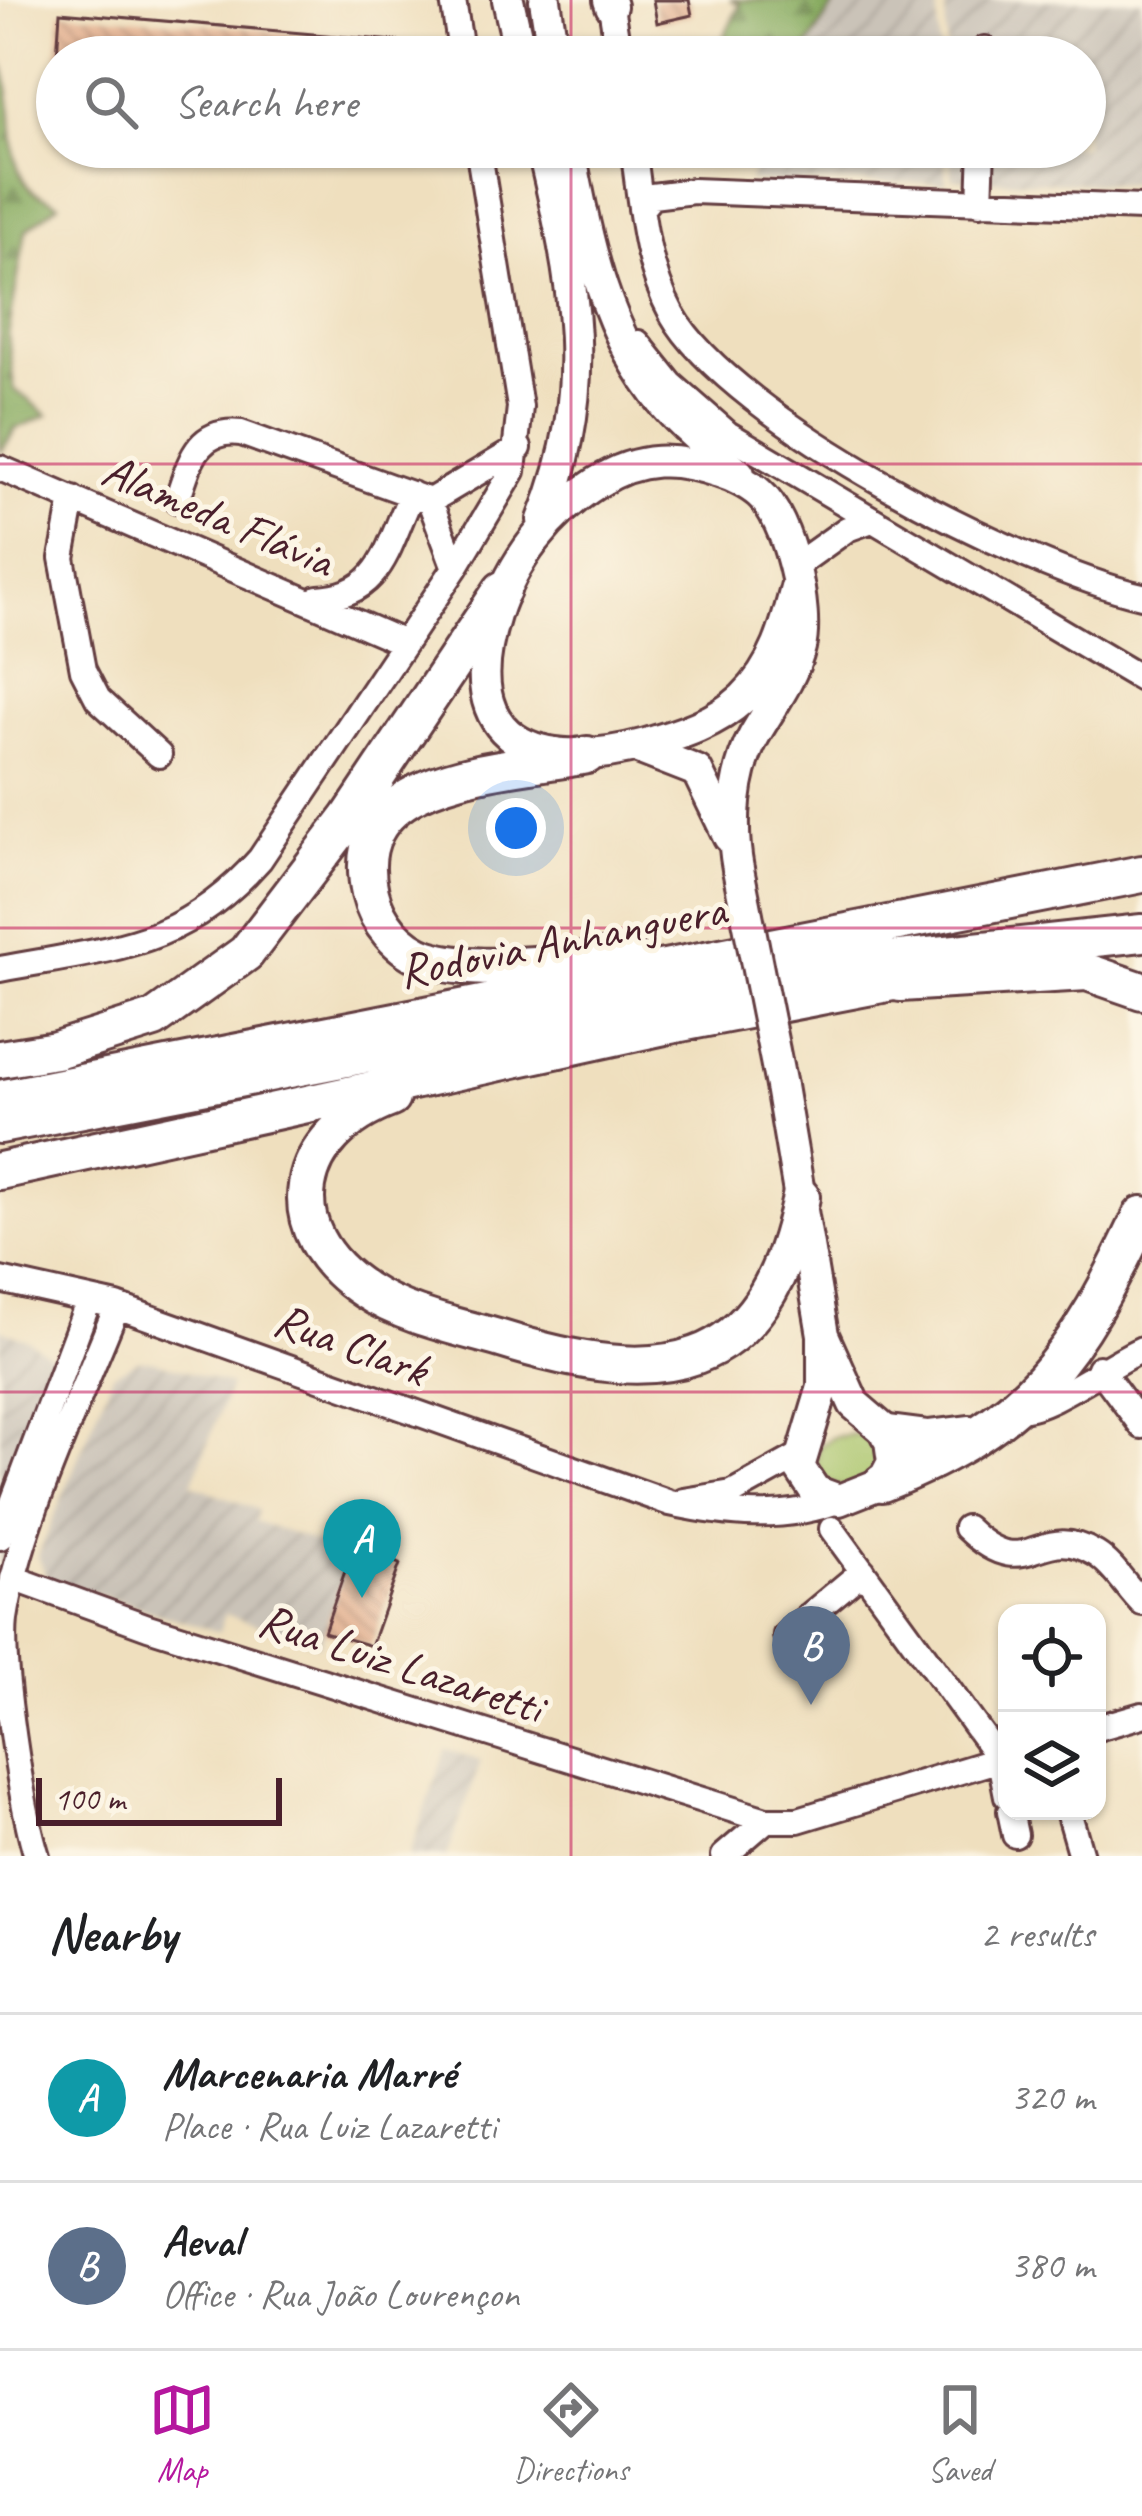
<!DOCTYPE html>
<html lang="en">
<head>
<meta charset="utf-8">
<style>
  body { margin:0; font-family:Caveat,sans-serif; background:#f6f6f6; color:#202124 }
  .controls { position:absolute; right:36px; bottom:36px; display:grid; overflow:hidden; border-radius:24px; box-shadow:0 3px 9px #0004 }
  .controls button { width:108px; height:108px; display:grid; place-items:center; padding:0; border:0; border-bottom:3px solid #e0e0e0; background:#fff; color:#202124; font:60px sans-serif }
  .scale { position:absolute; left:36px; bottom:30px; width:246px; box-sizing:border-box; padding-left:12px; border:6px solid #4a1f2b; border-top:0; font-size:33px; line-height:42px; white-space:nowrap; color:#4a1f2b; -webkit-text-stroke:9px #fcf5e5; paint-order:stroke }
  .you { position:absolute; left:516px; top:828px; width:42px; height:42px; margin:-30px; border:9px solid #fff; border-radius:50%; background:#1a73e8; box-shadow:0 0 0 18px #1a73e833 }
  .badge { display:grid; place-items:center; width:78px; height:78px; border-radius:50%; background:#b5179e; color:#fff; font-size:39px; font-weight:700 }
  .pin { position:absolute; translate:-50% -99px; filter:drop-shadow(0 3px 6px #0008) }
  .pin::after { content:''; position:absolute; top:63px; width:42px; height:36px; background:inherit; clip-path:polygon(0 0,100% 0,50% 100%) }
  .list { margin:0; padding:0; list-style:none }
  h2 { display:flex; justify-content:space-between; align-items:center; height:156px; margin:0; padding:0 48px; font-size:51px }
  h2 small { font-size:39px; font-weight:400; color:#757577 }
  .list li { display:grid; grid-template-columns:78px 1fr auto; gap:36px; align-items:center; box-sizing:border-box; height:168px; padding:0 48px; border-top:3px solid #e0e0e0 }
  .list b { display:block; font-size:45px; white-space:nowrap }
  .list p { margin:0; font-size:39px; white-space:nowrap; color:#757577 }
  .list em { font-size:39px; font-style:normal; color:#757577 }
  .icon { flex:none; width:66px; height:66px; fill:none; stroke:currentColor; stroke-width:2; stroke-linecap:round; stroke-linejoin:round }
  .map { position:relative; flex:none; width:1142px; height:1856px; overflow:hidden }
  .search { position:absolute; background:#fff; box-shadow:0 3px 9px #0004; left:36px; right:36px; top:36px; height:132px; display:flex; align-items:center; gap:30px; box-sizing:border-box; padding:0 42px; border-radius:66px; color:#757577; font-size:45px }
  .sheet { height:492px; background:#fff }
  nav { display:flex; justify-content:space-around; align-items:center; box-sizing:border-box; height:168px; border-top:3px solid #e0e0e0; background:#fff; font-size:33px; color:#757577 }
  nav a { display:grid; justify-items:center; gap:6px }
  nav .on { color:#b5179e }
  .map>svg:first-child { display:block }
  .industrial { fill:url(#industrial-furrows) }
  .grass { fill:#a9c46b; stroke:#7a724b; stroke-width:3 }
  .forest { fill:url(#forest-firs); stroke:#686445; stroke-width:3 }
  .building { fill:url(#building-back-hatch) }
  .lines { fill:none; stroke-linecap:round; stroke-linejoin:round }
  .minor-casing { stroke:#633c41; stroke-width:30 }
  .major-casing { stroke:#633c41; stroke-width:36 }
  .highway-casing { stroke:#633c41; stroke-width:42 }
  .minor { stroke:#fff; stroke-width:24 }
  .major { stroke:#fff; stroke-width:30 }
  .highway { stroke:#fff; stroke-width:36 }
  .major-bridge-casing { stroke:#633c41; stroke-width:36; stroke-linecap:butt }
  .major-bridge { stroke:#fff; stroke-width:30 }
  .grid { fill:none; stroke:#c2185b; stroke-width:3; stroke-opacity:0.55 }
  .labels { text-anchor:middle; dominant-baseline:central; stroke-width:10; stroke-linejoin:round; paint-order:stroke }
  .street-label { font-size:48px; fill:#4a1f2b; stroke:#fcf5e5 }
</style>
</head>
<body>
<div class="map">
<svg width="1142" height="1856" viewBox="0 0 1142 1856">
  <defs>
    <pattern id="industrial-furrows" width="10" height="10" patternUnits="userSpaceOnUse" patternTransform="scale(3)"><rect width="10" height="10" fill="#cac3b8"/><path d="M-1 1l2-2M0 10L10 0M9 11l2-2" fill="none" stroke="#afa79e"/></pattern>
    <pattern id="forest-firs" width="22" height="20" patternUnits="userSpaceOnUse" patternTransform="scale(3)"><rect width="22" height="20" fill="#86aa5f"/><path d="M5 1l3.5 6h-7zM16 11l3.5 6h-7z" fill="#708a4f"/></pattern>
    <pattern id="building-back-hatch" width="6" height="6" patternUnits="userSpaceOnUse" patternTransform="scale(3)"><rect width="6" height="6" fill="#e2af8e"/><path d="M-1 5l2 2M0 0l6 6M5-1l2 2" fill="none" stroke="#b98e74"/></pattern>
  </defs>
  <rect width="100%" height="100%" fill="#fcf5e5"/>
  <filter id="ink" filterUnits="userSpaceOnUse"><feTurbulence type="fractalNoise" baseFrequency=".00833" numOctaves="2"/><feDisplacementMap in="SourceGraphic" scale="24" xChannelSelector="R" yChannelSelector="G"/><feConvolveMatrix kernelMatrix="1 2 1 2 8 2 1 2 1" color-interpolation-filters="sRGB"/></filter>
  <filter id="wash" filterUnits="userSpaceOnUse"><feTurbulence type="fractalNoise" baseFrequency=".004" numOctaves="4" result="noise"/><feDisplacementMap in="SourceGraphic" scale="48" xChannelSelector="R" yChannelSelector="G"/><feGaussianBlur stdDeviation="2.7" result="paint"/><feColorMatrix in="noise" values="0 0 0 0 0 0 0 0 0 0 0 0 0 0 0 0 0 1.4 0 .05"/><feComposite in="paint" operator="in"/></filter>
  <g filter="url(#wash)">
    <rect width="100%" height="100%" fill="#efdfbe"/>
    <path class="industrial" d="M818 0H937L940 57H796Z
      M945 0H1142V185L952 179 951 147H1085V57H947Z
      M762 147H944L946 183 749 182Z
      M0 1329 28 1340 77 1373 0 1567Z
      M138 1360 155 1361 230 1385 192 1484 258 1510 255 1521 351 1554 319 1646 225 1614 219 1632 47 1579 38 1556 113 1374Z
      M446 1749 481 1761 447 1856H409Z"/>
    <path class="grass" d="M857 1434 880 1447 879 1468 852 1491 815 1477 818 1447 833 1437Z"/>
    <path class="forest" d="M730 0H837L801 57H714L740 4Z
      M0 60C20 96 0 163 33 191 41 197 51 197 59 204L26 230 8 335 14 389 48 415 17 428 0 453Z"/>
    <g id="blocks">
      <path class="building" d="M653 0H689L692 15 657 23Z
        M60 12 406 42 420 57H57Z
        M353 1548 400 1564 371 1646 324 1632Z"/>
    </g>
  </g>
  <g filter="url(#ink)">
    <use href="#blocks" fill-opacity="0" stroke="#633c41" stroke-width="3"/>
    <g class="lines">
      <g class="minor-casing">
        <path id="minor" d="M453 0 462 57
          M610 0 619 57
          M985 57V49
          M633 147C641 204 644 263 672 314 732 420 1023 569 1142 596
          M980 203 982 147
          M641 209 652 196 693 191 1142 208
          M638 343 671 384 728 434 1142 679
          M0 468 402 642
          M73 499 62 558 83 670 98 699 159 755
          M177 500C190 463 196 428 241 433L430 501 519 448
          M430 501 455 568
          M794 567 847 529 872 520
          M318 598C383 595 387 546 412 494
          M0 969C111 948 181 949 260 859L455 568 513 471 520 407 478 147
          M0 1280 117 1306 670 1503C726 1515 784 1522 839 1500
          M1099 1368 1142 1426
          M1019 1408C1042 1413 1112 1362 1142 1349
          M684 1501 732 1493 799 1456
          M966 1528C1029 1589 1037 1518 1096 1554 1114 1565 1127 1588 1142 1603
          M832 1529 1000 1760 1007 1796
          M0 1537 89 1300
          M13 1578 148 1627 766 1820
          M786 1635 863 1571
          M1097 1728 1142 1715
          M1010 1811 1015 1835
          M1068 1811 1081 1856
          M37 1856C22 1809 0 1665 5 1619 19 1524 81 1398 117 1306
          M724 1856 766 1820H798L1007 1757"/>
      </g>
      <g class="major-casing">
        <path id="major" d="M508 0 521 57
          M545 0 554 57
          M609 0 611 6
          M542 147C574 281 597 387 543 520
          M569 147C587 239 603 331 665 405 686 430 715 452 739 474
          M638 748 697 771 729 837
          M738 869C730 826 733 774 754 736 771 706 792 680 800 647 809 610 789 519 759 493 749 484 732 476 719 472 675 457 639 456 598 482 550 512 512 561 495 615 455 742 536 774 646 744 681 734 716 723 743 698 776 666 786 627 797 584
          M781 1086 823 1335V1387L799 1467 815 1491 839 1500 882 1483 893 1462 889 1434 854 1404 823 1335"/>
      </g>
      <g class="highway-casing">
        <path id="highway" d="M587 755C510 771 342 770 370 893 377 923 399 949 428 959 482 976 573 960 630 957
          M900 983 1087 972 1142 991
          M0 1059 56 1050 154 1019 246 953 349 818 502 590
          M391 1098C294 1134 273 1230 365 1290 404 1316 456 1326 501 1339 658 1388 765 1380 801 1197
          M0 1099 1142 874
          M0 1125 807 969 1142 933
          M0 1171 665 1026 924 976
          M889 1434 928 1439 969 1434
          M882 1483C1030 1424 1076 1356 1142 1215"/>
      </g>
      <use href="#minor" class="minor"/>
      <use href="#major" class="major"/>
      <use href="#highway" class="highway"/>
      <g class="major-bridge-casing">
        <path id="major-bridge" d="M738 869 781 1086"/>
      </g>
      <use href="#major-bridge" class="major-bridge"/>
    </g>
  </g>
  <path class="grid" d="M571 0V57M571 147V1856M0 464H1142M0 928H1142M0 1392H1142"/>
  <g class="labels">
    <g class="street-label">
      <text transform="translate(218 515) rotate(23)">Alameda Flávia</text>
      <text transform="translate(562 940) rotate(-11)">Rodovia Anhanguera</text>
      <text transform="translate(351 1344) rotate(20)">Rua Clark</text>
      <text transform="translate(401 1663) rotate(18)">Rua Luiz Lazaretti</text>
    </g>
  </g>
</svg>
<div class="controls">
<button><svg class="icon" aria-label="locate" viewBox="0 0 24 24"><circle cx="12" cy="12" r="6"/><path d="M12 2v4M12 18v4M2 12h4M18 12h4"/></svg></button>
<button><svg class="icon" aria-label="layers" viewBox="0 0 24 24"><path d="M12 4l9 5-9 5-9-5zM3 14l9 5 9-5"/></svg></button>
</div>
<div class="scale">100 m</div>
<div class="you"></div>
<div class="pin badge" style="left:362px;top:1598px;background:#0f9aa8">A</div>
<div class="pin badge" style="left:811px;top:1705px;background:#5c6f8a">B</div>
<div class="search"><svg class="icon" aria-label="search" viewBox="0 0 24 24"><circle cx="10" cy="10" r="6"/><path d="M15 15l6 6"/></svg>Search here</div>
</div>
<section class="sheet">
<h2>Nearby<small>2 results</small></h2>
<ul class="list">
<li><span class="badge" style="background:#0f9aa8">A</span><div><b>Marcenaria Marré</b><p>Place · Rua Luiz Lazaretti</p></div><em>320 m</em></li>
<li><span class="badge" style="background:#5c6f8a">B</span><div><b>Aeval</b><p>Office · Rua João Lourençon</p></div><em>380 m</em></li>
</ul>
</section>
<nav>
<a class="on"><svg class="icon" aria-label="map" viewBox="0 0 24 24"><path d="M3 6l6-2 6 2 6-2v14l-6 2-6-2-6 2zM9 4v14M15 6v14"/></svg>Map</a>
<a><svg class="icon" aria-label="directions" viewBox="0 0 24 24"><path d="M12 3l9 9-9 9-9-9zM9 14v-3h6M13 9l2 2-2 2"/></svg>Directions</a>
<a><svg class="icon" aria-label="saved" viewBox="0 0 24 24"><path d="M7 4h10v16l-5-4-5 4z"/></svg>Saved</a>
</nav>
</body>
</html>
